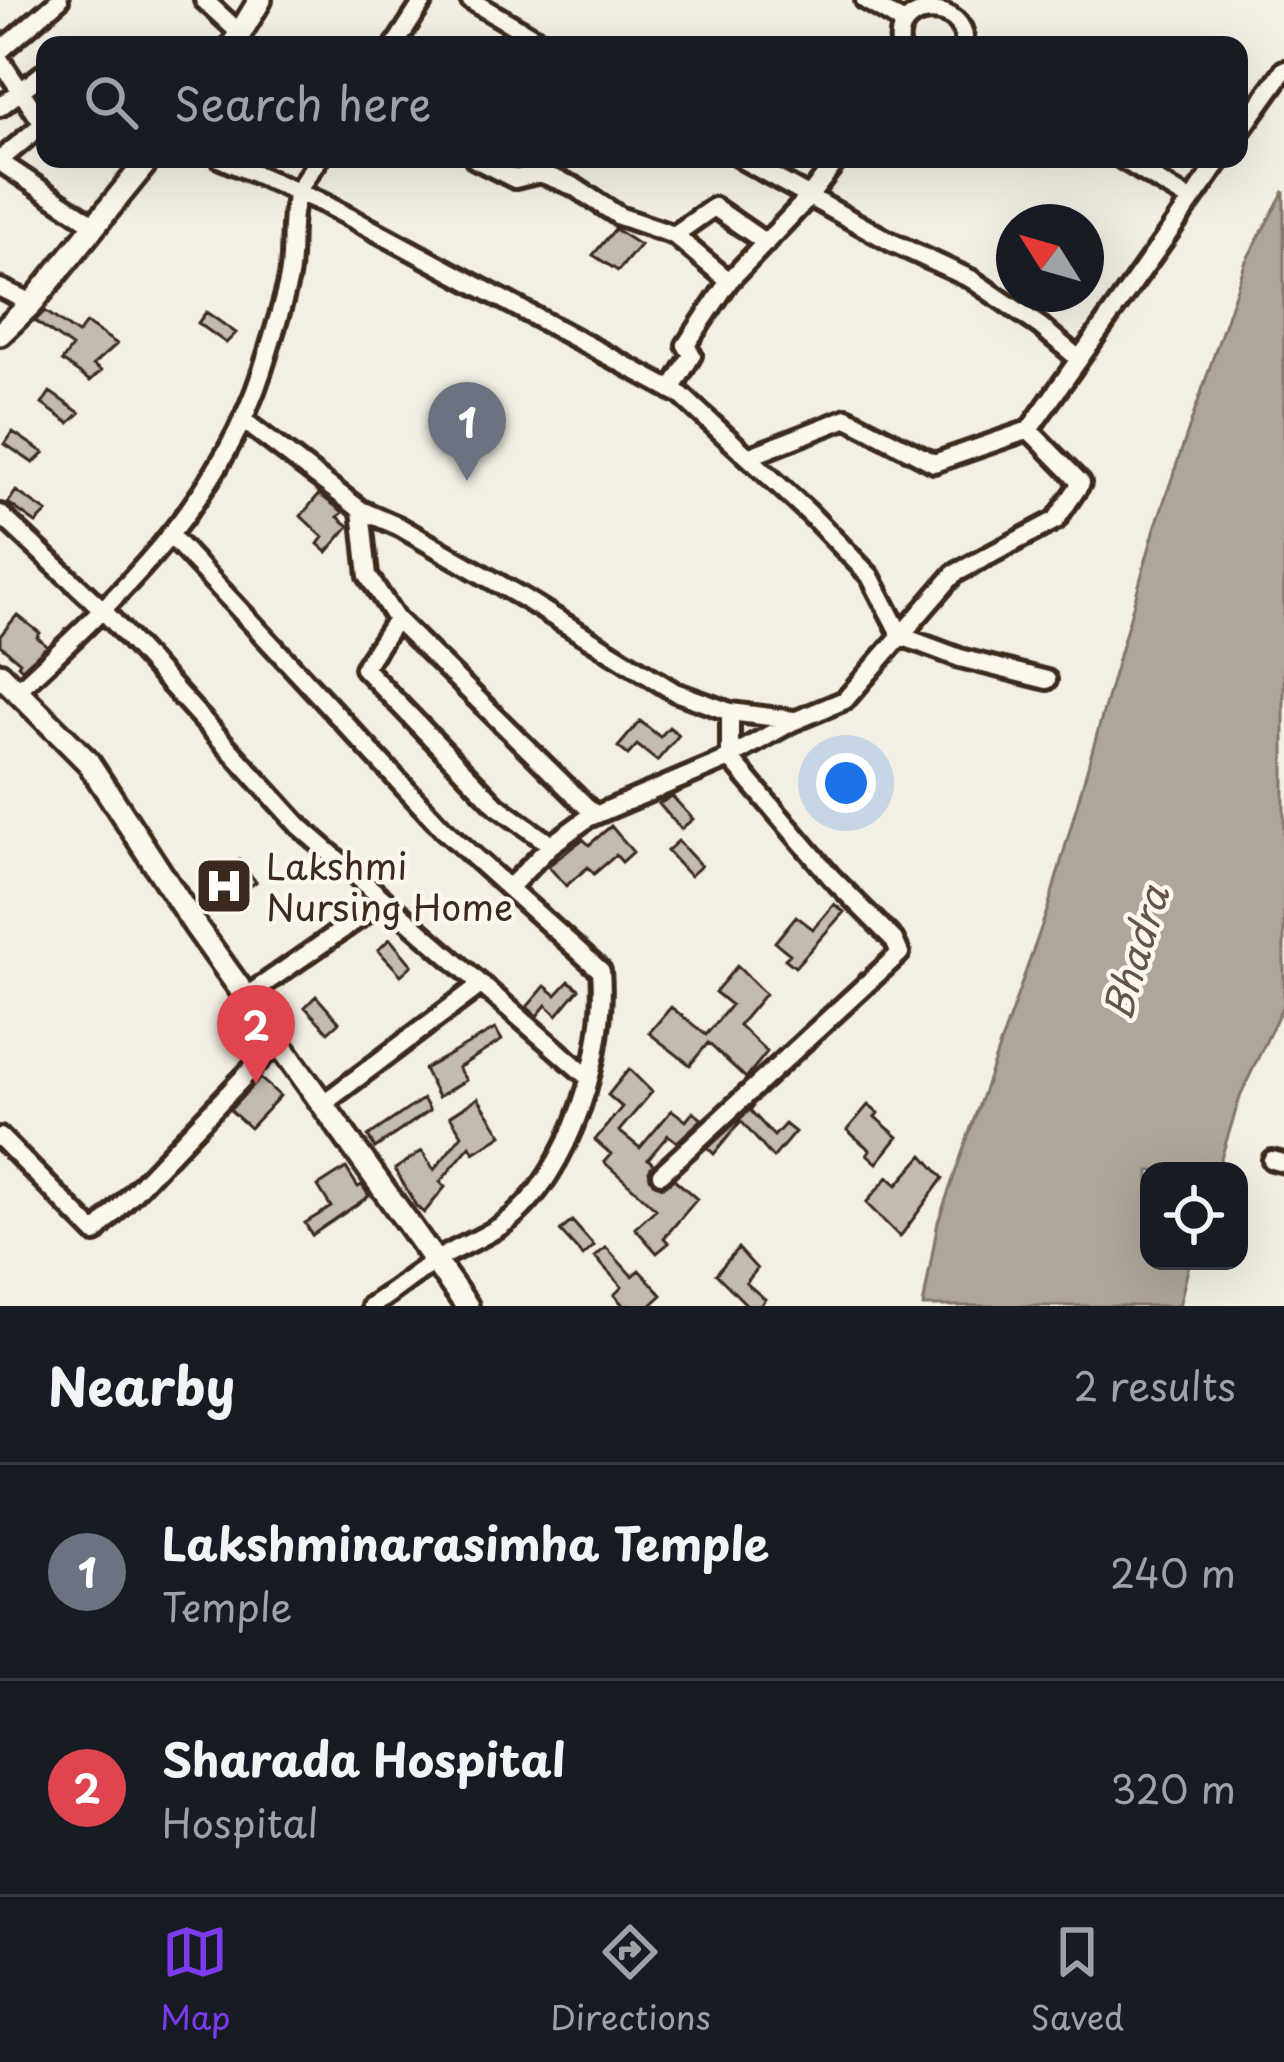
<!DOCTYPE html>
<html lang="en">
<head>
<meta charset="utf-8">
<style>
  body { margin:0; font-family:"Playpen Sans",sans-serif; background:#20242c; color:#f1f3f6 }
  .controls { position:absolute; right:36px; bottom:36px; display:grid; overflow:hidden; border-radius:24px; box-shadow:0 12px 48px #0002 }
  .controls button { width:108px; height:108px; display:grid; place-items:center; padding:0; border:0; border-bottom:3px solid #363941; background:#171b24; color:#f1f3f6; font:60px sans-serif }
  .compass { position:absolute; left:996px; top:204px; width:108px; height:108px; border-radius:50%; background:#171b24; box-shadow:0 12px 48px #0002; rotate:307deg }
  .you { position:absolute; left:846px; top:783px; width:42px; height:42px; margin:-30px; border:9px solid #fff; border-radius:50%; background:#1a73e8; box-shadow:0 0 0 18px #1a73e833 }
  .badge { display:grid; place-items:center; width:78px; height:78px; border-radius:50%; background:#7c3aed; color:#fff; font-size:39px; font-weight:700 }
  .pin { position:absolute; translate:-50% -99px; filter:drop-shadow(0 3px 6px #0008) }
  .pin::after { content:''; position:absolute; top:63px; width:42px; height:36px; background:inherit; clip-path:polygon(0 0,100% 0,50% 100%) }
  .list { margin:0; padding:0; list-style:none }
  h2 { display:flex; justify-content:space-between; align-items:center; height:156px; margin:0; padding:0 48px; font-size:51px }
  h2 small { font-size:39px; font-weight:400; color:#9ea1a6 }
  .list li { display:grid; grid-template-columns:78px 1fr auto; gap:36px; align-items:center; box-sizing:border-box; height:216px; padding:0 48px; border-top:3px solid #363941 }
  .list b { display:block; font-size:45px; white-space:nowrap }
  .list p { margin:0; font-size:39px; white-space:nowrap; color:#9ea1a6 }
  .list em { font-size:39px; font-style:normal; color:#9ea1a6 }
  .icon { flex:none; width:66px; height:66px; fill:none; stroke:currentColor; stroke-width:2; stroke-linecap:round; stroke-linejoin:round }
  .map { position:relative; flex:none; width:1284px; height:1306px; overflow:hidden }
  .search { position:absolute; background:#171b24; box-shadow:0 12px 48px #0002; left:36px; right:36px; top:36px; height:132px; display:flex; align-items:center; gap:30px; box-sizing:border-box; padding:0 42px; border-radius:24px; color:#9ea1a6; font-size:45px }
  .sheet { height:588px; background:#171b24 }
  nav { display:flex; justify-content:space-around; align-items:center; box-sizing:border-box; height:168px; border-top:3px solid #363941; background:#171b24; font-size:33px; color:#9ea1a6 }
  nav a { display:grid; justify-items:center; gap:6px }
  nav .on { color:#7c3aed }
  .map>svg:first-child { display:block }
  .water { fill:#afa69a; stroke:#817468; stroke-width:3 }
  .building { fill:#c3bbb0; stroke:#3b2a1e; stroke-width:3 }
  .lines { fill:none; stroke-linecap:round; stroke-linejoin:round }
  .minor-casing { stroke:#3b2a1e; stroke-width:26 }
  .major-casing { stroke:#3b2a1e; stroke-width:30 }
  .minor { stroke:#fbf7ec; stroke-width:16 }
  .major { stroke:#fbf7ec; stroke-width:21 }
  .labels { text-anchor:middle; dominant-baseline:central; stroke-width:9; stroke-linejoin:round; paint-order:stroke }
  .poi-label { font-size:36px; fill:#3b2a1e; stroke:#fbf7ec; text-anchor:start }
  .water-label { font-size:39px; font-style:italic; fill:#645549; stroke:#fbf7ec }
</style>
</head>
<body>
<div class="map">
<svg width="1284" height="1306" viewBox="0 0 1284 1306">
  <rect width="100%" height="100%" fill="#f3efe4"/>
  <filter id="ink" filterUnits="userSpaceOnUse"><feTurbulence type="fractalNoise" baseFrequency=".00833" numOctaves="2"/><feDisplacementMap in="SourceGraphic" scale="24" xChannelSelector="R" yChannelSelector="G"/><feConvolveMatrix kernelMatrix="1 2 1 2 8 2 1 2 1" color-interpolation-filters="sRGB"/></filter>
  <g filter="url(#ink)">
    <path class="water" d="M1284 191V1003L1241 1094 1217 1171H1149V1261H1190L1179 1306H923L938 1222 1048 908 1155 528 1246 261Z"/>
    <path class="building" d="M615 229 640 245 618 271 593 255Z
      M45 311 78 334 86 323 117 344 93 365 101 371 90 381 62 361 72 347 35 321Z
      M206 312 236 333 226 343 198 323Z
      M50 392 80 413 69 423 42 404Z
      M13 432 44 453 33 463 5 444Z
      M16 491 47 512 36 523 8 503Z
      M319 494 343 512 338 517 349 526 327 552 318 544 323 537 301 516Z
      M17 615 40 633 37 637 47 646 22 669 18 665 20 662 0 645V636Z
      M640 721 660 737 669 727 679 735 657 761 637 745 628 755 618 747Z
      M672 796 693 819 681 829 659 804Z
      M611 826 633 852 622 862 616 855 594 874 588 867 566 886 548 866 583 839 589 845Z
      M678 841 701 866 690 876 667 851Z
      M239 860 256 882 222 908 205 885Z
      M834 904 844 912 795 967 785 959 790 954 775 942 796 916 813 929Z
      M390 939 412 965 401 975 378 950Z
      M737 966 765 994 739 1025 767 1052 746 1078 708 1043 690 1065 649 1033 671 1007 706 1035 731 1005 715 992Z
      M569 981 579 989 557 1015 546 1005 537 1016 527 1007 545 986 556 995Z
      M316 996 339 1022 328 1032 305 1007Z
      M495 1029 502 1040 458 1068 466 1080 438 1097 424 1069Z
      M629 1069 652 1092 619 1131 640 1148 672 1110 686 1121 693 1112 702 1119 677 1142 668 1135 648 1159 653 1164 649 1171 653 1183 663 1187 674 1179 697 1199 664 1238 669 1243 657 1253 635 1228 656 1209 604 1162 611 1154 595 1140 622 1107 608 1095Z
      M260 1078 280 1096 250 1128 230 1110Z
      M478 1098 502 1135 474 1153 470 1146 440 1182 445 1187 424 1213 416 1206 395 1169 422 1151 434 1170 462 1135 450 1116Z
      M423 1099 430 1110 375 1148 368 1136Z
      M868 1105 878 1113 875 1117 898 1137 877 1163 867 1154 870 1150 847 1130Z
      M754 1106 750 1110 774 1136 785 1124 795 1132 773 1158 741 1121 714 1154 708 1148Z
      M923 1155 943 1178 900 1237 866 1203 888 1177 897 1185Z
      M346 1168 358 1187 362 1185 369 1196 312 1235 305 1223 331 1207 318 1186Z
      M572 1221 594 1246 583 1256 560 1231Z
      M606 1247 632 1276 639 1270 662 1295 650 1306H624L614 1295 622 1287 595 1257Z
      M738 1248 757 1269 746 1283 765 1299 760 1306H748L716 1274Z"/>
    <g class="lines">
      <g class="minor-casing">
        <path id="minor" d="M204 0 241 34
          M470 0 547 45
          M865 0 902 22
          M395 45 424 0
          M900 45C894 0 969 0 964 45
          M0 51 59 0
          M0 60 43 124 0 160
          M0 107 45 72
          M1239 133 1284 70
          M221 159 323 203 681 395 809 513 870 576 901 636 960 658 1047 680
          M475 159 515 179 540 173 573 186 619 216 674 235 714 207 766 243
          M741 159 891 242 971 279 1040 326 1079 359
          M1122 159 1191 201
          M0 162 95 225
          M674 235 729 281
          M0 288 32 303
          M671 390 692 355 686 345 729 281 808 198 838 159
          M243 420 361 510 400 527 525 599 675 692 730 712 794 720
          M748 457 847 418 934 463 1029 430 1221 159
          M361 510 368 576 396 619 364 668 497 806 551 845
          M0 514 102 609 300 827 589 1078
          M171 536 443 829 601 971C608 1048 571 1175 505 1223 486 1237 461 1246 440 1258 416 1272 395 1291 371 1306
          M396 619 595 815
          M18 690C118 598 219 503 262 371 271 342 281 312 288 282 295 253 287 219 299 190 304 180 312 169 319 159
          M509 888 551 845 588 818 723 761 792 722 845 700 954 574 1056 520 1081 483 1029 430
          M248 995 384 901
          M324 1103 479 986
          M0 1137 95 1233 280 1039
          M1272 1160 1284 1163
          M661 1174 900 953 894 940 831 877 730 758V712"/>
      </g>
      <g class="major-casing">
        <path id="major" d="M233 45 260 0
          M0 334 32 303 149 159
          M0 674 88 762 196 927 467 1306"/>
      </g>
      <use href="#minor" class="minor"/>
      <use href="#major" class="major"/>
    </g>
  </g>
  <defs>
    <g id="hospital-square" transform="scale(3)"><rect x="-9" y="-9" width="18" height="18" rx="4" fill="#3b2a1e" stroke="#fbf7ec"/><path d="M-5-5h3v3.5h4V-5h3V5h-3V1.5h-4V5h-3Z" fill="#fff"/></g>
  </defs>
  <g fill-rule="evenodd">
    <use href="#hospital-square" x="224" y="886"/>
  </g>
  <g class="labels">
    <g class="poi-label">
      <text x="266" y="865">Lakshmi<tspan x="266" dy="41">Nursing Home</tspan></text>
    </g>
    <g class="water-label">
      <text transform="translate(1134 952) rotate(-73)">Bhadra</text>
    </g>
  </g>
</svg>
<div class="controls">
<button><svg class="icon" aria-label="locate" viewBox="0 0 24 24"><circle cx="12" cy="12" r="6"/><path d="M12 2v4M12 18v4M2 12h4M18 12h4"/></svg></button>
</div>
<svg class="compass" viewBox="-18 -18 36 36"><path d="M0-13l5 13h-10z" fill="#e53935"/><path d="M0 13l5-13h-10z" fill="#9ea1a6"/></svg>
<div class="you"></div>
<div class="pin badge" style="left:467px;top:481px;background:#6b7280">1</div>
<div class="pin badge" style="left:256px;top:1084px;background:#e0444e">2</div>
<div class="search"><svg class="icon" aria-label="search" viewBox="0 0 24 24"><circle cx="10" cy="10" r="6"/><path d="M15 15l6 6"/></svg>Search here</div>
</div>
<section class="sheet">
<h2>Nearby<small>2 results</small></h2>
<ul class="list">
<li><span class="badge" style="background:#6b7280">1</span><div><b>Lakshminarasimha Temple</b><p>Temple</p></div><em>240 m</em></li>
<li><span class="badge" style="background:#e0444e">2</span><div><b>Sharada Hospital</b><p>Hospital</p></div><em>320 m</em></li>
</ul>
</section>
<nav>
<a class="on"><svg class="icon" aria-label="map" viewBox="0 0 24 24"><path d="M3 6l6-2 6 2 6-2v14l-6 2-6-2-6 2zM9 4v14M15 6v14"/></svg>Map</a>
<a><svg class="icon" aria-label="directions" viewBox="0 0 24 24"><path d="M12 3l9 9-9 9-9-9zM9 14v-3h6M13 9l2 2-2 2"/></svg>Directions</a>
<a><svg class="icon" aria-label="saved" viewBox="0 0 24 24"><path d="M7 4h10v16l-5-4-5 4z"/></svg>Saved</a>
</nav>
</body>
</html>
